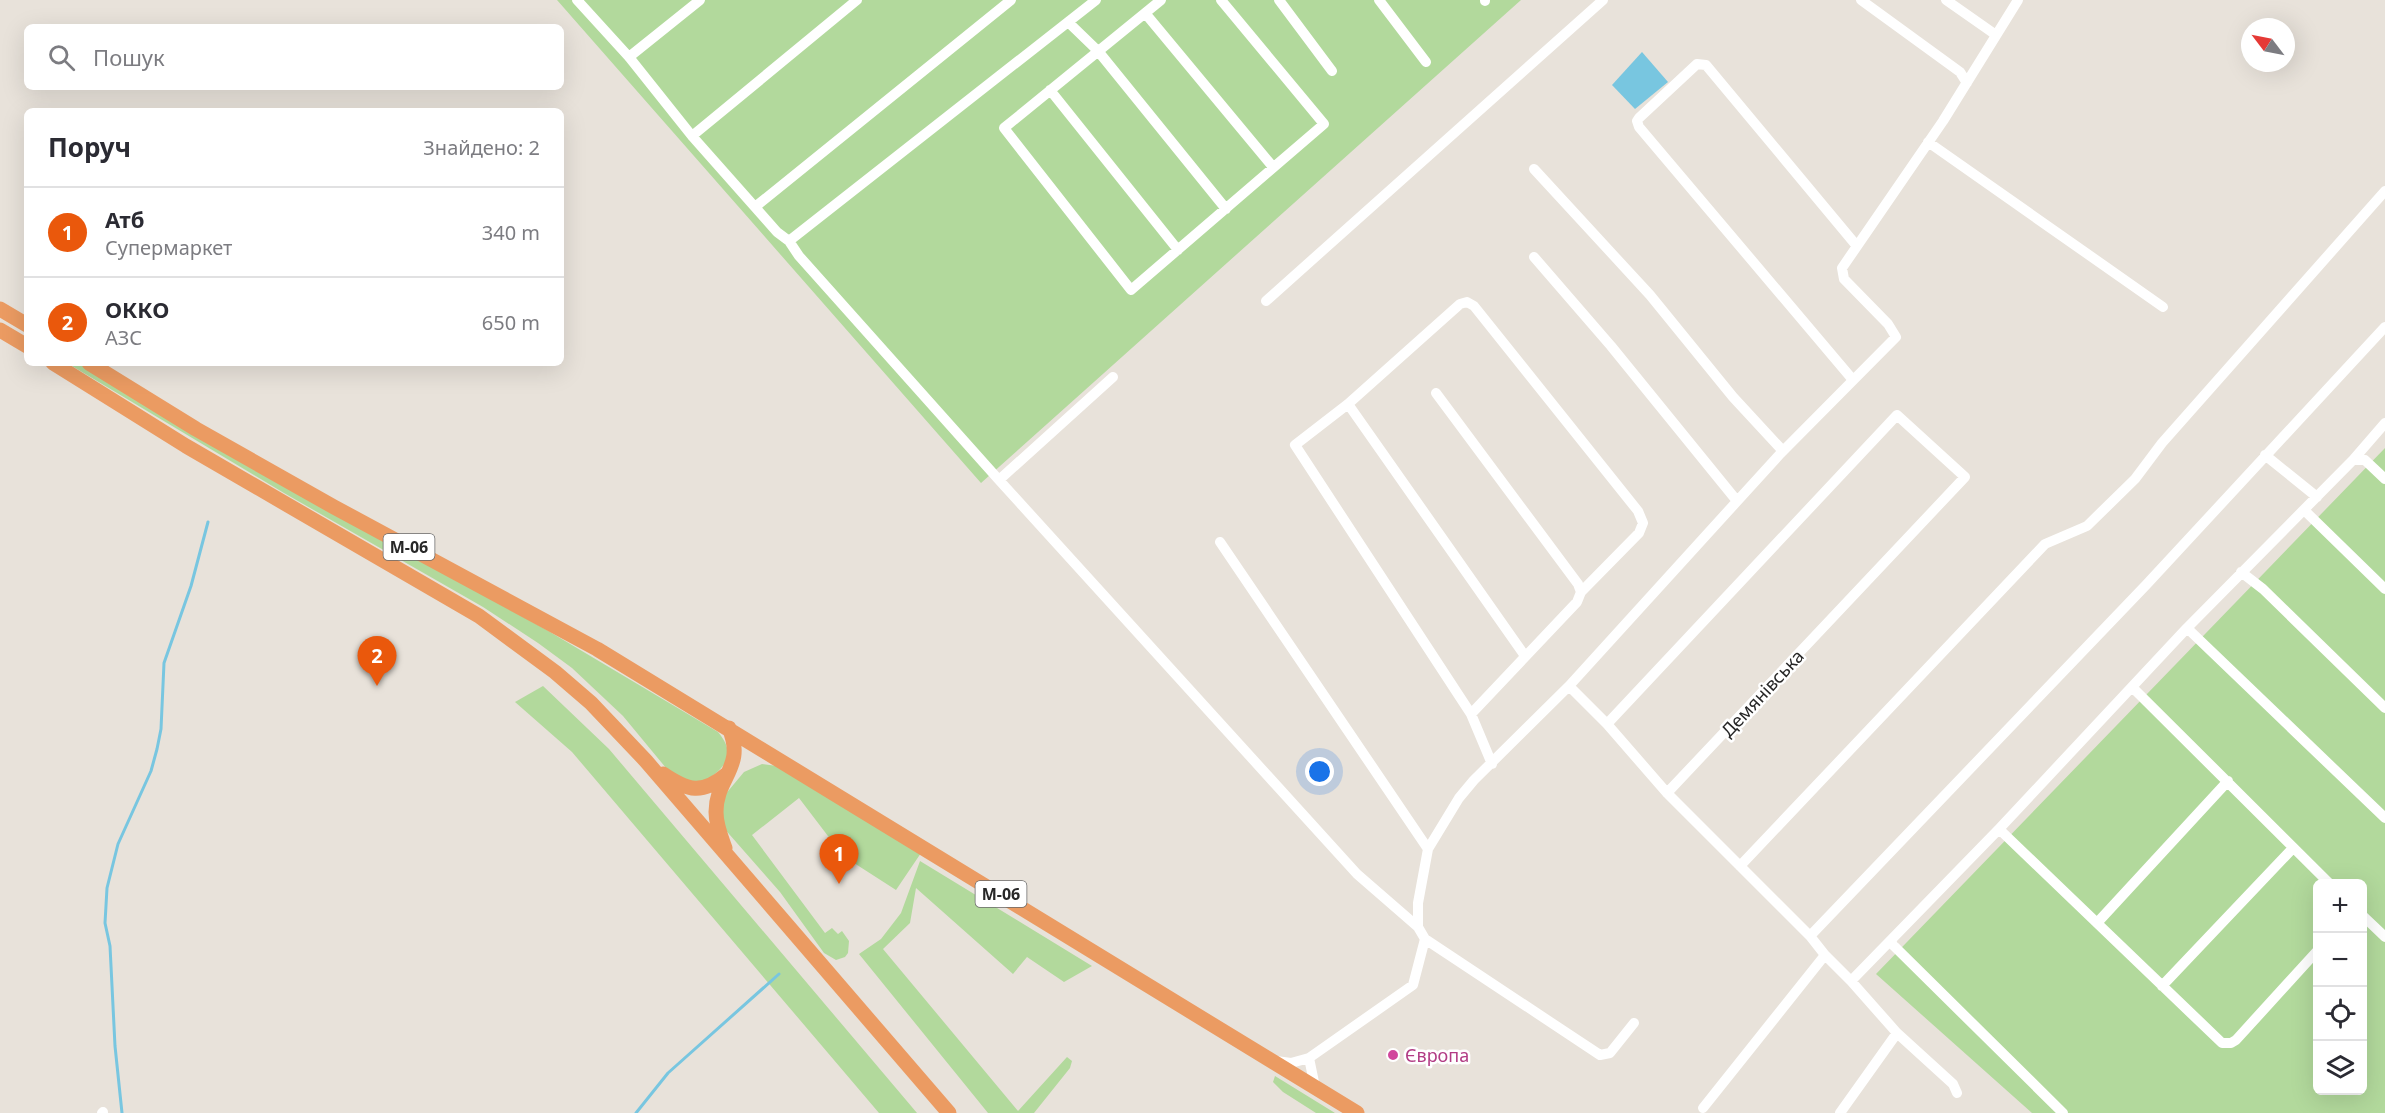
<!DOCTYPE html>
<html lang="uk">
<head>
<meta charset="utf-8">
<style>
  body { margin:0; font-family:"Noto Sans",sans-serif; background:#f2f2f3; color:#2b2b33 }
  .controls { position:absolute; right:18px; bottom:18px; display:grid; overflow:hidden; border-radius:9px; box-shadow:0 6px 24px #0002 }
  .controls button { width:54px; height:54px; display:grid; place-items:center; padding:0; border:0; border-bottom:2px solid #e1e1e2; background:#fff; color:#2b2b33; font:30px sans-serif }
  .compass { position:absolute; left:2241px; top:18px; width:54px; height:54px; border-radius:50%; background:#fff; box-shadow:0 6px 24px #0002; rotate:302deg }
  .you { position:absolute; left:1320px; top:772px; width:21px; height:21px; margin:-15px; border:4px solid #fff; border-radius:50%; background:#1a73e8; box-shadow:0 0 0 9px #1a73e833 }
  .badge { display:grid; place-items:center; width:39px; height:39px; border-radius:50%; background:#ea580c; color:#fff; font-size:20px; font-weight:700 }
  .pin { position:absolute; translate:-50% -50px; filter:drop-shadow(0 2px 3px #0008) }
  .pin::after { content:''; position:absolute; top:32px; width:21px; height:18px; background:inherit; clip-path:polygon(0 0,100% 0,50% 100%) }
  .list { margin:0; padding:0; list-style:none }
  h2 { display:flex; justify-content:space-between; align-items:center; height:78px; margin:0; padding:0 24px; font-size:26px }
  h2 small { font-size:20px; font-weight:400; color:#7c7c81 }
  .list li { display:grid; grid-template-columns:39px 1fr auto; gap:18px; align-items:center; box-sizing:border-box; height:90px; padding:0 24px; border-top:2px solid #e1e1e2 }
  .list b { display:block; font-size:22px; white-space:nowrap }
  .list p { margin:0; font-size:20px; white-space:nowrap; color:#7c7c81 }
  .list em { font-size:20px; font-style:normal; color:#7c7c81 }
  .icon { flex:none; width:33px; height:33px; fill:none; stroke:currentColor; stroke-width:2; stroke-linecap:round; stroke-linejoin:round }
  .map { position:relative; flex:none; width:2385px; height:1113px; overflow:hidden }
  .search { position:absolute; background:#fff; box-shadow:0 6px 24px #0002; left:24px; top:24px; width:540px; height:66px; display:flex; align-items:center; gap:15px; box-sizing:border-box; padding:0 21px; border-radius:9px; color:#7c7c81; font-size:22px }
  .panel { position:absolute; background:#fff; box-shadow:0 6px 24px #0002; left:24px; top:108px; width:540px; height:258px; border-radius:9px }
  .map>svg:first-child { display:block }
  .green { fill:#b2d99c; fill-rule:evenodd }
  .water { fill:#78c6e0 }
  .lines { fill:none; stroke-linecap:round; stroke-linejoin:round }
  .stream { stroke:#78c6e0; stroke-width:3 }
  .minor { stroke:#fff; stroke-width:10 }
  .highway { stroke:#eb9b62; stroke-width:15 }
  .hotel-dot { fill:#d1479c; stroke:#fff; stroke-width:2 }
  .labels { text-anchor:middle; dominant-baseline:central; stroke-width:5; stroke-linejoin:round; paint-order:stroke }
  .shield { fill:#fff; stroke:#686868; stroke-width:1.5 }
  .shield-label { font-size:16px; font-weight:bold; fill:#272727 }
  .street-label { font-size:18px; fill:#272727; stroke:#fff }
  .hotel-label { font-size:18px; fill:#b23c85; stroke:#fff; text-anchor:start }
</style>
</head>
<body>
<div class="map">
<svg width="2385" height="1113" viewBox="0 0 2385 1113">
  <rect width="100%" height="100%" fill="#e8e2da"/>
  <path class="green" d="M557 0H1521L981 483Z
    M67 363H80L288 487 545 629 718 732C740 758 721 770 700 785L671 774 623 716 572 668 538 643 483 607 284 493Z
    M2385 448V1113H2032L1876 974ZM2318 884H2362V1090H2318Z
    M543 686 609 749 917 1113H879L572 752 515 702Z
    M762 764 777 766 921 853 896 890 840 854 837 855 828 843 831 840 799 798 752 835 825 933 832 928 838 934 842 931 849 941 848 953 845 957 836 960 824 953 780 892 722 826 724 796 744 772Z
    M920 861 1092 966 1064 982 1027 957 1013 974 916 888 910 923 883 949 1018 1111 1067 1057 1072 1061 1070 1068 1034 1113H988L859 954 881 939 901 913Z
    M1275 1076 1335 1113H1316L1283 1092 1273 1082Z"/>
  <path class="water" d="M1642 52 1668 82 1635 109 1612 85Z"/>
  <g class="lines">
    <path class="stream" d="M122 1113 115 1046 110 946 105 923 107 888 118 844 151 771 157 749 161 729 164 663 191 586 208 522
      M636 1113 668 1073 779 974"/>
    <path class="minor" d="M577 0 629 57 692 136 777 232 789 241 799 256 999 480 1357 874 1418 927
      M1161 0 1004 128 1131 290 1324 124 1221 0
      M1279 0 1332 71
      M1379 0 1426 62
      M1485 0V1
      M1861 0 1960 72 1967 83
      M1946 0 1996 35
      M1145 13 1273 167
      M1068 22 1098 51 1226 209
      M629 57 700 0
      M1050 90 1178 250
      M692 136 857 0
      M1928 142 2163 307
      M1534 169 1650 295 1733 397 1783 451
      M755 207 1011 0
      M789 241 1096 0
      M1534 257 1611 346 1737 501
      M1266 301 1603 0
      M1853 380 1639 127 1637 121 1639 118 1697 64 1706 65 1856 245
      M1436 393 1578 584 1581 592 1577 602 1471 714
      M1348 404 1525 656
      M2265 455 2317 497
      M2353 460H2365L2385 479
      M999 480 1113 377
      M2304 510 2385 589
      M1220 542 1428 849
      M2241 572 2263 589 2385 708
      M2187 628 2385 818
      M1569 686 1607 724 1667 793 1810 936 1825 955 1851 981 1897 1033 1953 1084 1957 1093
      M2133 688 2330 884
      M1607 724 1897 415 1965 477 1667 793
      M1492 764 1471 714 1295 445 1348 404 1460 304 1467 302 1474 306 1638 511 1643 523 1639 533 1581 592
      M1999 829 2222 1043H2231L2236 1040 2318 950
      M1740 866 2045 544 2087 526 2135 479 2162 443 2385 191
      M2362 915 2385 937
      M2097 923 2228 781
      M1810 936 2146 585 2385 327
      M1425 939 1600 1055 1610 1053 1634 1023
      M1891 940 1893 945 2063 1113
      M1851 981 1999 829 2187 628 2353 460 2385 423
      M2162 986 2293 848
      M1309 1058 1315 1087
      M1276 1061 1291 1063 1309 1058 1413 985 1425 939 1418 927V903L1428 849 1459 798 1474 780 1569 686 1780 454 1896 337 1888 324 1844 279 1842 268 1943 121 2018 0
      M1703 1108 1825 955
      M102 1113 103 1112
      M1840 1113 1897 1033"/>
    <path class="highway" d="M0 309 27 325
      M0 330 27 346
      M53 363 186 446 479 616 555 672 591 703 646 761 949 1113
      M89 363 196 429 334 507 597 649 1357 1113
      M663 774C688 791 702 795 727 774
      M725 848C721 837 716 825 716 812 716 777 746 767 729 728"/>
  </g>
  <circle class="hotel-dot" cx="1393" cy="1055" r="6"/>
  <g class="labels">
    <g class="shield">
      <rect x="383.5" y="534" width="51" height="26" rx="4.5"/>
      <rect x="975.5" y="881" width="51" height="26" rx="4.5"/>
    </g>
    <g class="shield-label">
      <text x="409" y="547">М-06</text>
      <text x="1001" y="894">М-06</text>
    </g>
    <g class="street-label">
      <text transform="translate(1762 693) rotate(-47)">Демянівська</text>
    </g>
    <g class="hotel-label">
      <text x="1405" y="1055">Європа</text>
    </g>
  </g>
</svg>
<div class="controls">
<button>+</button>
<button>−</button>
<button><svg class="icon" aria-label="locate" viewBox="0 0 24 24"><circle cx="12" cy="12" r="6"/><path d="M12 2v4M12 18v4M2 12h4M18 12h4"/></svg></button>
<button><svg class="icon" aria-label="layers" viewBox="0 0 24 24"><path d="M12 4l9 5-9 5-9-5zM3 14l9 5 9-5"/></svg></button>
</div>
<svg class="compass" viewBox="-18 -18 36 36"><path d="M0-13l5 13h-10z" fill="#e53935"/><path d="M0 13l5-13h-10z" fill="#7c7c81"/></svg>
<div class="you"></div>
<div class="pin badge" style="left:839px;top:884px">1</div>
<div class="pin badge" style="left:377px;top:686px">2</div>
<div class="search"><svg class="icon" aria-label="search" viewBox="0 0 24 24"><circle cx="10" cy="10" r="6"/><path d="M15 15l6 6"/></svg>Пошук</div>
<section class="panel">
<h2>Поруч<small>Знайдено: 2</small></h2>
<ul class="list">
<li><span class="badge">1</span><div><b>Атб</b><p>Супермаркет</p></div><em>340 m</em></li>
<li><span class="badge">2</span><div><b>ОККО</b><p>АЗС</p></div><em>650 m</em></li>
</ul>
</section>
</div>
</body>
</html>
